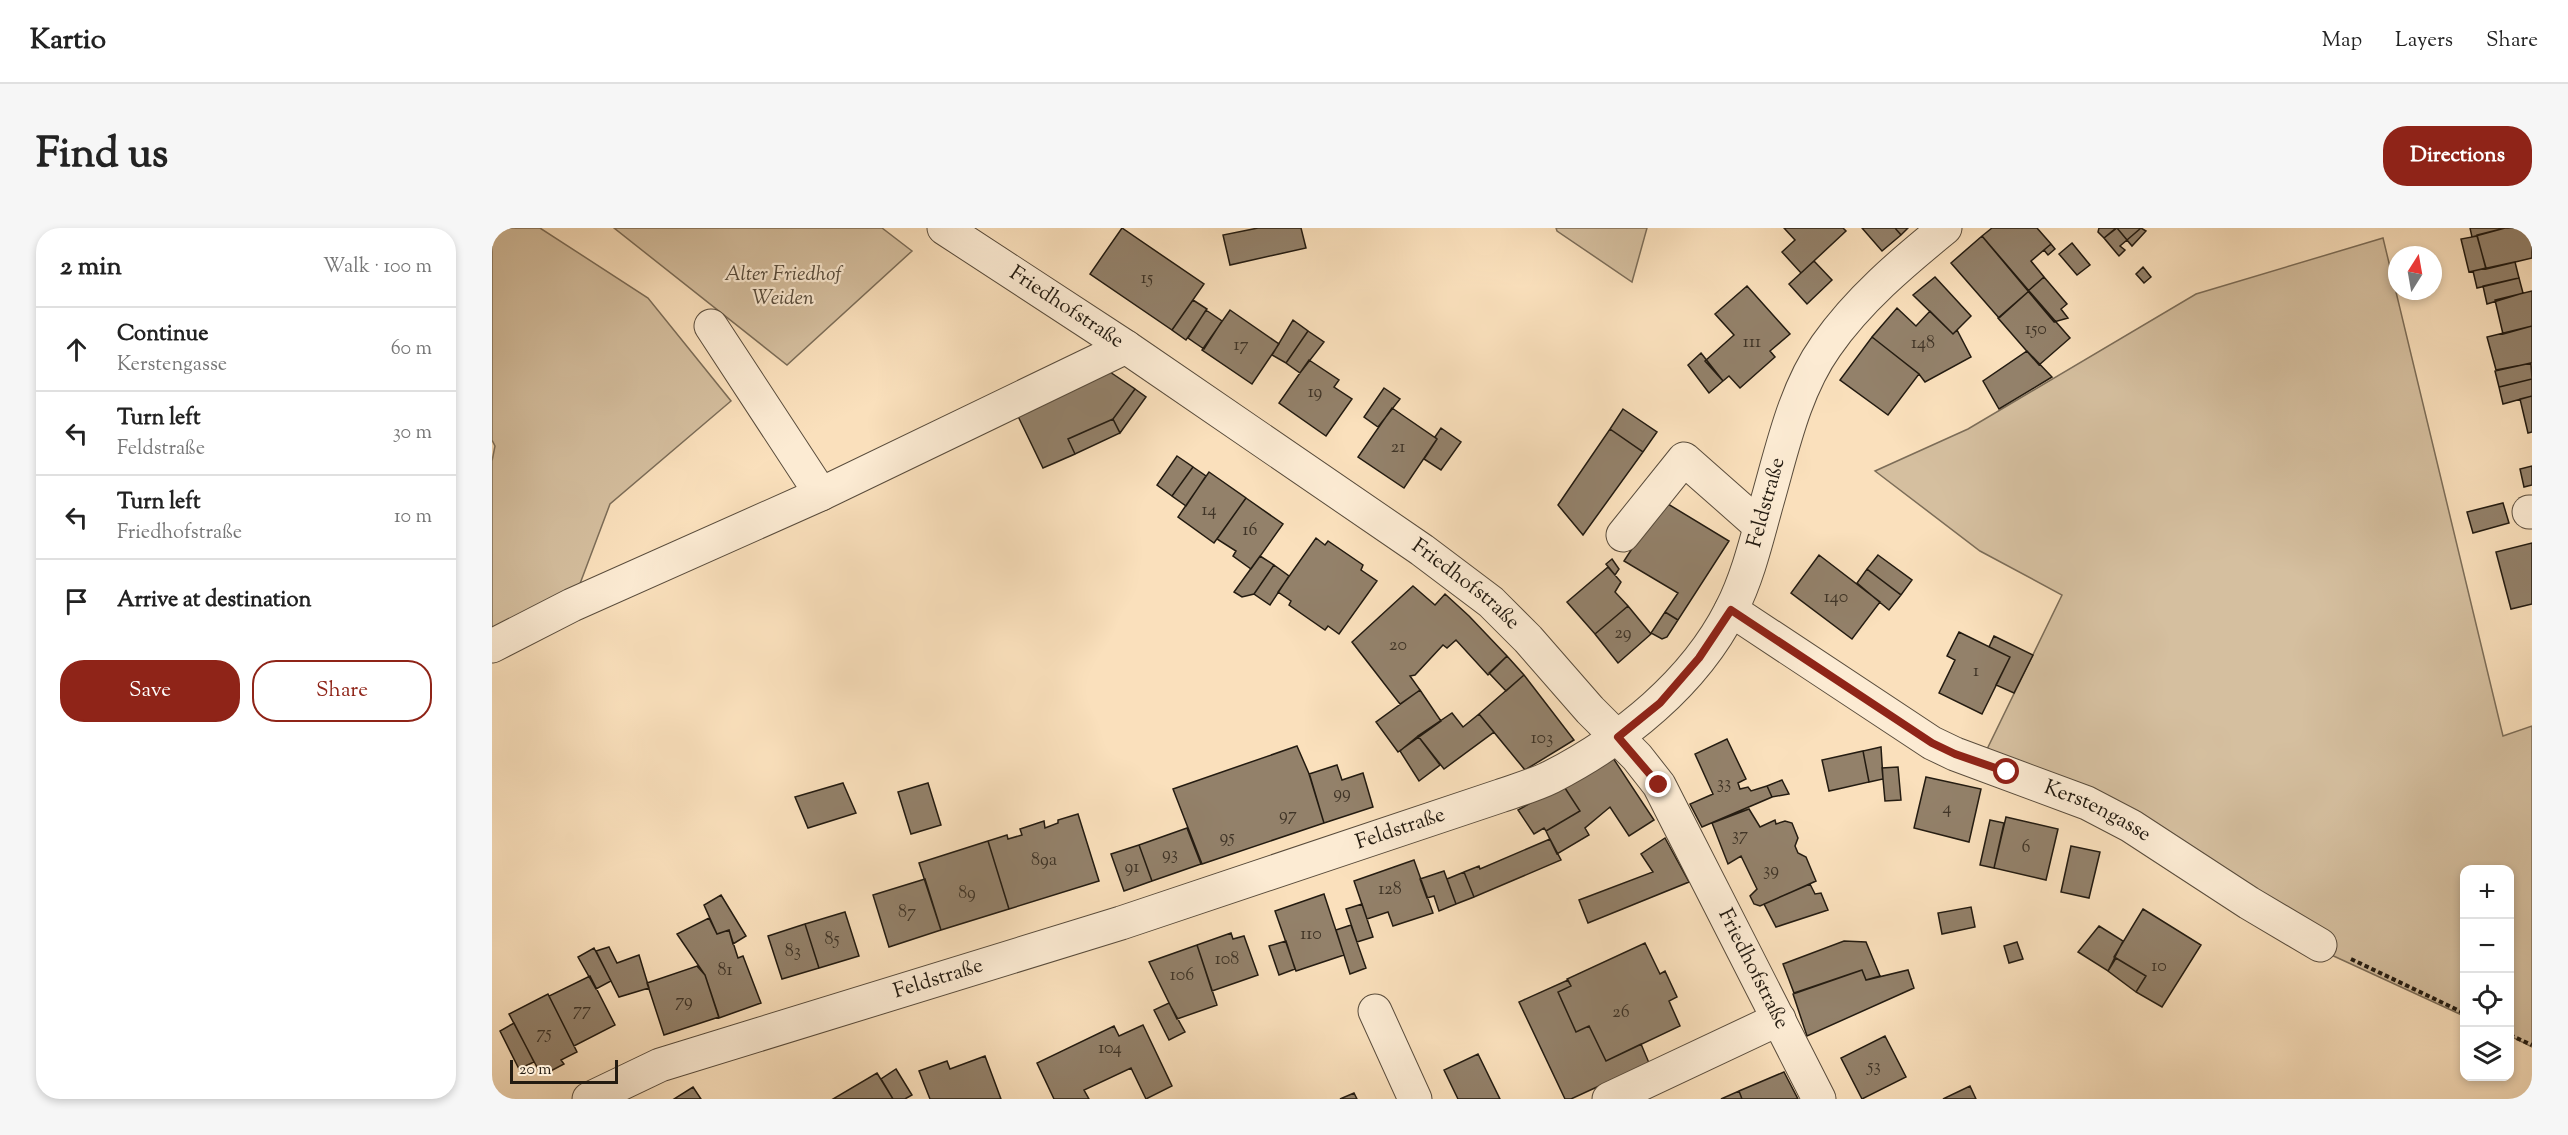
<!DOCTYPE html>
<html lang="en">
<head>
<meta charset="utf-8">
<style>
  body { margin:0; font-family:"Sorts Mill Goudy",serif; background:#f6f6f6; color:#222 }
  .controls { position:absolute; right:18px; bottom:18px; display:grid; overflow:hidden; border-radius:12px; box-shadow:0 3px 9px #0003 }
  .controls button { width:54px; height:54px; display:grid; place-items:center; padding:0; border:0; border-bottom:2px solid #e0e0e0; background:#fff; color:#222; font:30px sans-serif }
  .compass { position:absolute; left:1896px; top:18px; width:54px; height:54px; border-radius:50%; background:#fff; box-shadow:0 3px 9px #0003; rotate:11deg }
  .scale { position:absolute; left:18px; bottom:15px; width:108px; box-sizing:border-box; padding-left:6px; border:3px solid #231b11; border-top:0; font-size:16px; line-height:21px; white-space:nowrap; color:#231b11; -webkit-text-stroke:4px #fcebd3; paint-order:stroke }
  .stop { position:absolute; width:18px; height:18px; margin:-14px; border:4px solid #8f2418; border-radius:50%; background:#fff }
  .stop.end { background:#8f2418; border-color:#fff; box-shadow:0 2px 6px #0008 }
  .list { margin:0; padding:0; list-style:none }
  h2 { display:flex; justify-content:space-between; align-items:center; height:78px; margin:0; padding:0 24px; font-size:26px }
  h2 small { font-size:20px; font-weight:400; color:#767676 }
  .list li { display:grid; grid-template-columns:39px 1fr auto; gap:18px; align-items:center; box-sizing:border-box; height:84px; padding:0 24px; border-top:2px solid #e0e0e0 }
  .list b { display:block; font-size:22px; white-space:nowrap }
  .list p { margin:0; font-size:20px; white-space:nowrap; color:#767676 }
  .list em { font-size:20px; font-style:normal; color:#767676 }
  .actions { display:flex; gap:12px; padding:18px 24px }
  .actions a { flex:1; padding:14px 0; border:2px solid #8f2418; border-radius:24px; text-align:center; font-size:21px; color:#8f2418 }
  .actions .main { background:#8f2418; color:#fff }
  .icon { flex:none; width:33px; height:33px; fill:none; stroke:currentColor; stroke-width:2; stroke-linecap:round; stroke-linejoin:round }
  .map { position:relative; flex:none; width:2040px; height:871px; overflow:hidden; border-radius:24px }
  header { display:flex; align-items:center; gap:36px; box-sizing:border-box; height:84px; padding:0 30px; background:#fff; border-bottom:2px solid #e0e0e0 }
  header strong { font-size:28px }
  nav { display:flex; gap:33px; margin-inline-start:auto; font-size:21px }
  .intro { display:flex; align-items:center; justify-content:space-between; box-sizing:border-box; height:144px; padding:0 36px }
  h1 { margin:0; font-size:42px }
  .button { padding:15px 27px; border-radius:24px; background:#8f2418; color:#fff; font-size:21px; font-weight:700 }
  main { display:flex; gap:36px; padding:0 36px }
  aside { flex:1; background:#fff; border-radius:24px; box-shadow:0 3px 9px #0003 }
  .map>svg:first-child { display:block }
  .green { fill:#d5bf9f; stroke:#7c6d58; stroke-width:1.5 }
  .building { fill:#93816a; stroke:#231b11; stroke-width:1.5 }
  .lines { fill:none; stroke-linecap:round; stroke-linejoin:round }
  .minor-casing { stroke:#594c3c; stroke-width:35 }
  .path { stroke:#231b11; stroke-width:4; stroke-dasharray:4.5 3; stroke-linecap:butt }
  .minor { stroke:#fcebd3; stroke-width:33 }
  .route { stroke:#8f2418; stroke-width:8 }
  .labels { text-anchor:middle; dominant-baseline:central; stroke-width:4.5; stroke-linejoin:round; paint-order:stroke }
  .number-label { font-size:18px; fill:#3f3427 }
  .park-label { font-size:21px; font-style:italic; fill:#584c3c; stroke:#fcebd3 }
  .street-label { font-size:21px; fill:#231b11; stroke:#fcebd3 }
</style>
</head>
<body>
<header>
<strong>Kartio</strong>
<nav><a>Map</a><a>Layers</a><a>Share</a></nav>
</header>
<div class="intro"><h1>Find us</h1><a class="button">Directions</a></div>
<main>
<aside>
<h2>2 min<small>Walk · 100 m</small></h2>
<ul class="list">
<li><svg class="icon" aria-label="ahead" viewBox="0 0 24 24"><path d="M12 20V5M6 11l6-6 6 6"/></svg><div><b>Continue</b><p>Kerstengasse</p></div><em>60 m</em></li>
<li><svg class="icon" aria-label="left" viewBox="0 0 24 24"><path d="M17 20v-9H6M10 6l-5 5 5 5"/></svg><div><b>Turn left</b><p>Feldstraße</p></div><em>30 m</em></li>
<li><svg class="icon" aria-label="left" viewBox="0 0 24 24"><path d="M17 20v-9H6M10 6l-5 5 5 5"/></svg><div><b>Turn left</b><p>Friedhofstraße</p></div><em>10 m</em></li>
<li><svg class="icon" aria-label="arrive" viewBox="0 0 24 24"><path d="M6 21V4h12l-3 4 3 4H6"/></svg><div><b>Arrive at destination</b></div></li>
</ul>
<div class="actions"><a class="main">Save</a><a>Share</a></div>
</aside>
<div class="map">
<svg width="2040" height="871" viewBox="0 0 2040 871">
  <rect width="100%" height="100%" fill="#fae0bc"/>
  <filter id="stains"><feTurbulence type="fractalNoise" baseFrequency=".00333" numOctaves="4"/><feColorMatrix values="0 0 0 0 .2 0 0 0 0 .09 0 0 0 0 .02 0 0 0 .5 -.17"/></filter>
  <radialGradient id="worn" r=".72"><stop offset=".6" stop-color="#630" stop-opacity="0"/><stop offset="1" stop-color="#630" stop-opacity=".3"/></radialGradient>
  <path class="green" d="M21 0H48L156 70 239 173 118 276 80 377 0 408V233L3 218 0 212V2Z
    M122 0H390L420 23 295 137Z
    M1064 0H1155L1140 54 1065 3Z
    M1891 10 2011 508 2040 498V819L2018 808V642H1972V788L1748 685 1607 596 1481 550 1570 367 1488 323 1383 243 1476 201 1704 66Z"/>
  <path class="building" d="M630 0 712 56 680 102 598 46Z
    M766 0H809L814 20 738 37 731 7Z
    M1292 0H1351L1354 3 1309 45 1290 24 1303 12Z
    M1370 0H1403L1409 7 1390 23Z
    M1403 0H1416L1409 7Z
    M1500 0H1545L1559 16 1539 33 1552 49 1536 63 1490 8Z
    M1607 0H1624L1612 10 1606 4Z
    M1625 0H1649L1635 12Z
    M1625 0 1635 12 1628 18 1633 22 1627 28 1612 10Z
    M1649 0 1654 3 1640 18 1635 12Z
    M1978 0H2013L1980 9Z
    M2013 0H2040V30L1994 41 1985 7Z
    M1490 8 1537 63 1507 90 1459 35Z
    M1985 8 1994 40 1977 44 1969 11Z
    M1580 15 1598 37 1585 47 1567 26Z
    M1559 16 1563 21 1556 27 1552 22Z
    M1322 33 1340 52 1315 76 1297 56Z
    M2023 34 2027 50 1985 60 1981 43Z
    M1651 39 1659 49 1652 55 1644 46Z
    M1443 49 1479 88 1461 106 1421 67Z
    M1552 49 1575 76 1569 81 1576 90 1562 94 1536 63Z
    M2027 50 2031 65 1995 76 1991 58Z
    M1255 58 1298 106 1278 123 1283 129 1248 160 1237 148 1231 153 1213 133 1242 107 1223 86Z
    M1537 63 1578 110 1547 137 1506 90Z
    M2040 63V98L2011 106 2003 72Z
    M701 72 715 81 694 112 680 102Z
    M1405 80 1424 98 1438 83 1461 106 1465 102 1479 129 1433 154 1427 146 1380 109Z
    M714 82 730 93 712 121 696 110Z
    M738 82 787 116 760 156 710 122Z
    M801 92 816 103 794 135 780 127Z
    M2040 98V135L2004 142 1995 109Z
    M816 103 832 114 808 145 794 135Z
    M1380 109 1427 146 1396 187 1348 152Z
    M1535 123 1560 149 1507 181 1491 153Z
    M1209 125 1231 153 1217 165 1196 137Z
    M817 132 847 152 842 159 860 171 834 208 787 175Z
    M2039 135 2040 151 2007 159 2003 143Z
    M612 140 643 161 621 191 576 211 583 226 551 240 522 180Z
    M2040 151V168L2011 176 2007 159Z
    M892 160 908 171 886 199 872 189Z
    M643 161 654 169 628 205 621 191Z
    M2040 168V204L2036 205 2028 171Z
    M900 180 945 211 912 260 866 229Z
    M1131 181 1165 204 1151 224 1118 201Z
    M621 191 628 205 583 226 576 211Z
    M949 200 969 214 949 242 932 231 945 211 943 209Z
    M1118 201 1151 224 1091 307 1066 277Z
    M685 228 701 239 680 268 665 257Z
    M2040 238V257L2032 259 2028 241Z
    M701 239 714 248 694 278 680 268Z
    M717 244 754 270 722 315 686 289Z
    M754 270 791 296 759 341 741 328 744 323 725 311Z
    M1171 273 1237 313 1186 392 1173 384 1186 365 1132 333Z
    M2011 275 2017 295 1981 305 1975 284Z
    M824 310 833 317 836 313 871 337 869 342 885 353 847 406 836 398 833 402 797 377 799 373 786 364Z
    M2040 315V376L2019 381 2004 324Z
    M1327 327 1388 374 1360 411 1299 365Z
    M1386 327 1420 352 1409 367 1375 341Z
    M768 328 782 337 762 366 750 369 742 364Z
    M1120 331 1127 341 1123 347 1114 336Z
    M782 337 797 348 778 377 762 366Z
    M1116 339 1129 354 1123 364 1136 378 1103 406 1075 374Z
    M1375 341 1409 367 1397 382 1365 355Z
    M921 358 943 377 953 366 977 388 1015 428 996 447 964 412 955 420 951 417 923 447 918 448 928 462 908 476 860 414Z
    M1136 378 1159 406 1126 435 1103 406Z
    M1173 384 1186 392 1175 409 1170 411 1159 405Z
    M1467 404 1518 429 1490 486 1447 465 1463 432 1455 428Z
    M1502 408 1541 427 1522 465 1504 457 1518 429 1497 419Z
    M1015 428 1032 447 1014 463 997 445Z
    M1032 447 1082 512 1033 542 987 486Z
    M928 462 949 493 906 524 884 494Z
    M960 485 971 499 987 486 1002 504 952 541 926 508Z
    M926 508 948 537 927 553 908 523Z
    M1235 511 1254 551 1246 555 1248 561 1256 559 1259 563 1275 558 1280 569 1210 599 1198 576 1221 566 1203 526Z
    M805 518 818 548 832 595 710 636 681 561Z
    M1389 519 1391 551 1377 554 1371 523Z
    M1371 523 1377 554 1337 563 1330 532Z
    M1121 530 1162 592 1137 608 1118 579 1093 600 1097 607 1065 626 1054 603 1088 583 1071 557Z
    M845 537 850 552 871 545 881 579 832 595 817 546Z
    M1406 539 1409 572 1393 573 1390 540Z
    M1434 549 1489 561 1477 614 1422 600Z
    M1290 552 1297 566 1280 569 1275 558Z
    M351 555 364 585 316 600 303 569Z
    M436 555 449 597 419 606 406 564Z
    M1071 557 1088 583 1054 603 1052 600 1042 606 1026 582Z
    M1257 581 1268 599 1283 592 1284 596 1293 593 1300 595 1306 610 1303 618 1306 625 1314 629 1324 653 1268 678 1262 676 1258 668 1265 661 1249 628 1236 636 1220 595Z
    M586 586 607 653 517 681 496 613 515 607 516 611 530 607 528 601 552 593 553 600 566 595V592Z
    M1514 589 1566 601 1554 652 1502 640Z
    M1498 592 1512 595 1502 640 1488 637Z
    M695 600 709 636 660 653 647 617Z
    M1173 610 1197 654 1096 695 1087 672 1161 644 1149 626Z
    M1058 611 1069 632 982 669 972 644 987 638 988 641Z
    M496 613 517 681 449 702 427 635Z
    M647 617 660 653 632 663 619 626Z
    M1579 618 1608 624 1597 670 1569 664Z
    M922 632 941 685 901 698 896 684 875 691 862 653Z
    M952 643 964 676 947 683 942 668 935 670 928 651Z
    M972 644 982 669 964 676 955 651Z
    M433 651 449 702 397 719 381 667Z
    M1318 656 1323 666 1329 665 1336 682 1284 699 1272 676Z
    M832 666 852 727 804 743 783 683Z
    M229 667 254 708 241 716 237 702 225 706 212 677Z
    M870 676 881 709 865 714 854 681Z
    M1479 679 1483 699 1450 706 1446 685Z
    M1651 681 1709 717 1670 779 1644 764 1654 748 1622 729Z
    M353 684 367 728 327 740 313 696Z
    M217 690 225 706 237 702 246 730 251 728 269 775 227 790 213 747 185 706Z
    M313 696 327 740 290 751 276 708Z
    M859 697 874 740 858 746 844 702Z
    M1607 698 1631 713 1616 743 1586 724Z
    M739 705 741 711 752 708 766 747 720 763 705 717Z
    M794 713 803 741 787 747 777 718Z
    M1352 713 1374 714 1388 748 1374 752 1370 742 1302 765 1291 736Z
    M1525 714 1531 731 1517 735 1512 718Z
    M1153 715 1168 746 1173 743 1185 769 1177 773 1188 798 1114 833 1097 798 1084 804 1066 764 1079 758 1075 751Z
    M705 717 725 777 685 791 657 734Z
    M117 719 125 735 147 727 157 760 127 769 104 723Z
    M102 720 119 753 104 761 86 729Z
    M1624 730 1654 748 1644 764 1616 743Z
    M205 738 213 747 227 789 172 807 155 755Z
    M1370 742 1374 752 1416 742 1422 760 1315 808 1301 766Z
    M98 748 123 797 82 818 57 768Z
    M1076 752 1079 758 1066 764 1084 804 1097 798 1114 833 1149 816 1157 835 1079 871H1073L1027 774Z
    M56 766 85 824 69 832 72 836 53 846 50 841 47 843 17 786Z
    M677 775 693 804 677 812 662 782Z
    M22 795 42 834 27 841 8 803Z
    M651 797 680 858 654 871 639 840 592 862 597 871H562L545 835 622 798 627 808Z
    M1393 808 1414 849 1370 871 1349 830Z
    M986 826 1008 871H966L952 842Z
    M493 828 509 871H438L427 843 455 833 458 841Z
    M404 841 420 867 413 871H401L389 851Z
    M1292 844 1306 871H1250L1247 863Z
    M385 845 401 871H341Z
    M1478 858 1484 871H1451Z
    M201 859 209 871H182Z
    M1247 863 1250 871H1229Z
    M862 865 865 871H848Z"/>
  <g class="lines">
    <g class="minor-casing">
      <g id="minor">
        <path id="s1" d="M452 0 634 119 930 322 999 374 1036 411 1098 482 1145 529 1167 557 1327 871"/>
        <path d="M219 98 329 266"/>
        <path d="M2037 284H2040"/>
        <path d="M1131 307 1192 231 1268 298"/>
        <path id="s2" d="M1239 382 1440 515 1463 526 1595 575 1639 598 1757 675 1828 717"/>
        <path d="M0 418 80 377 329 266 634 119"/>
        <path d="M883 783 923 871"/>
        <path id="s3" d="M97 871 168 837 629 695 1008 568C1025 562 1043 557 1059 549 1131 512 1202 455 1239 382 1256 349 1265 310 1275 274 1290 222 1302 163 1334 118 1366 72 1410 35 1453 0"/>
        <path d="M1117 871 1287 791"/>
      </g>
    </g>
    <path class="path" d="M1859 731 1972 785
      M2018 807 2040 817"/>
    <use href="#minor" class="minor"/>
  </g>
  <g class="lines">
    <path class="route" d="M1167 557 1126 509 1168 475 1207 430 1239 382 1440 515 1463 526 1515 544"/>
  </g>
  <g class="labels">
    <g class="number-label">
      <text x="655" y="51">15</text>
      <text x="1544" y="102">150</text>
      <text x="1260" y="115">111</text>
      <text x="1431" y="116">148</text>
      <text x="749" y="118">17</text>
      <text x="823" y="165">19</text>
      <text x="906" y="220">21</text>
      <text x="717" y="283">14</text>
      <text x="758" y="303">16</text>
      <text x="1344" y="370">140</text>
      <text x="1131" y="406">29</text>
      <text x="906" y="418">20</text>
      <text x="1484" y="444">1</text>
      <text x="1050" y="511">103</text>
      <text x="1232" y="556">33</text>
      <text x="850" y="566">99</text>
      <text x="1455" y="581">4</text>
      <text x="796" y="588">97</text>
      <text x="1248" y="608">37</text>
      <text x="735" y="610">95</text>
      <text x="1534" y="620">6</text>
      <text x="678" y="627">93</text>
      <text x="552" y="633">89a</text>
      <text x="640" y="640">91</text>
      <text x="1279" y="643">39</text>
      <text x="898" y="662">128</text>
      <text x="475" y="666">89</text>
      <text x="415" y="685">87</text>
      <text x="819" y="707">110</text>
      <text x="340" y="712">85</text>
      <text x="301" y="724">83</text>
      <text x="735" y="732">108</text>
      <text x="1667" y="739">10</text>
      <text x="233" y="743">81</text>
      <text x="690" y="748">106</text>
      <text x="192" y="774">79</text>
      <text x="90" y="783">77</text>
      <text x="1129" y="785">26</text>
      <text x="52" y="806">75</text>
      <text x="618" y="821">104</text>
      <text x="1382" y="839">53</text>
    </g>
    <g class="park-label">
      <text x="291" y="47">Alter Friedhof<tspan x="291" dy="24">Weiden</tspan></text>
    </g>
    <g class="street-label">
      <text stroke="none"><textPath href="#s1" startOffset="146">Friedhofstraße</textPath></text>
      <text stroke="none"><textPath href="#s3" startOffset="1378">Feldstraße</textPath></text>
      <text stroke="none"><textPath href="#s1" startOffset="632">Friedhofstraße</textPath></text>
      <text stroke="none"><textPath href="#s2" startOffset="420">Kerstengasse</textPath></text>
      <text stroke="none"><textPath href="#s3" startOffset="856">Feldstraße</textPath></text>
      <text stroke="none"><textPath href="#s1" startOffset="1118">Friedhofstraße</textPath></text>
      <text stroke="none"><textPath href="#s3" startOffset="370">Feldstraße</textPath></text>
    </g>
  </g>
  <rect width="100%" height="100%" filter="url(#stains)"/>
  <rect width="100%" height="100%" fill="url(#worn)"/>
</svg>
<div class="controls">
<button>+</button>
<button>−</button>
<button><svg class="icon" aria-label="locate" viewBox="0 0 24 24"><circle cx="12" cy="12" r="6"/><path d="M12 2v4M12 18v4M2 12h4M18 12h4"/></svg></button>
<button><svg class="icon" aria-label="layers" viewBox="0 0 24 24"><path d="M12 4l9 5-9 5-9-5zM3 14l9 5 9-5"/></svg></button>
</div>
<svg class="compass" viewBox="-18 -18 36 36"><path d="M0-13l5 13h-10z" fill="#e53935"/><path d="M0 13l5-13h-10z" fill="#767676"/></svg>
<div class="scale">20 m</div>
<div class="stop" style="left:1515px;top:544px"></div>
<div class="stop end" style="left:1167px;top:557px"></div>
</div>
</main>
</body>
</html>
